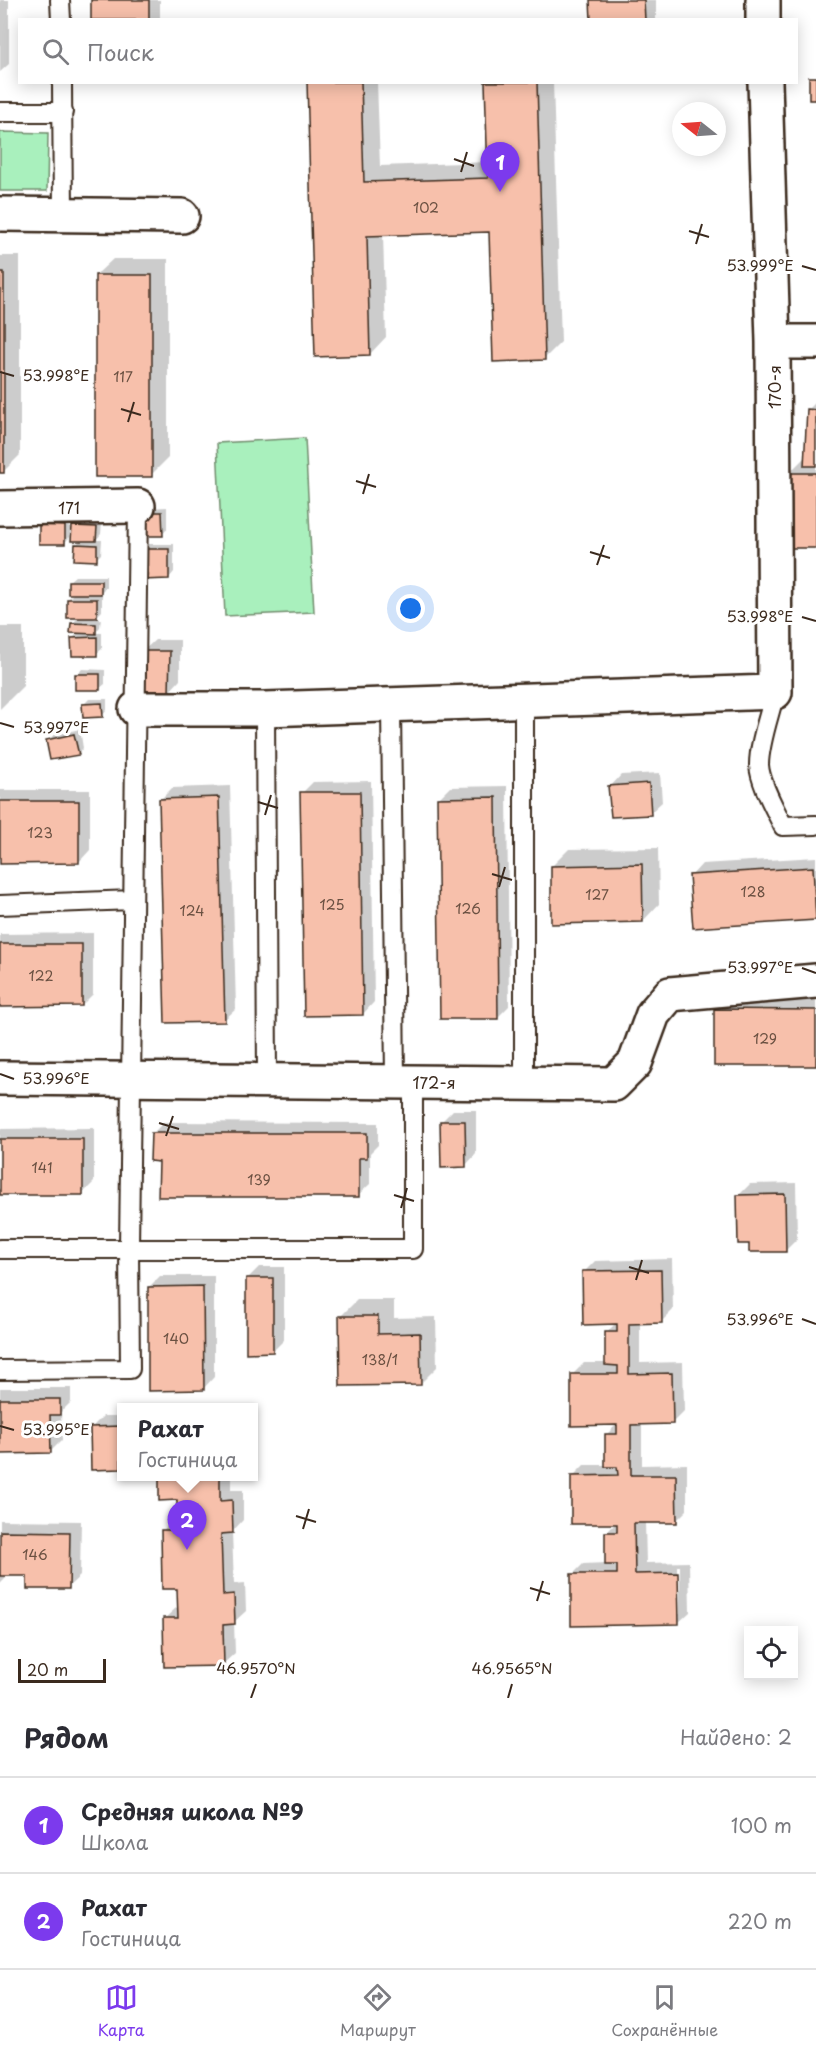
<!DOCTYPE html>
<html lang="ru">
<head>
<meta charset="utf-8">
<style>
  body { margin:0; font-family:"Playpen Sans",sans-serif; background:#f7f7f7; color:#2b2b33 }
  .controls { position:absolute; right:18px; bottom:18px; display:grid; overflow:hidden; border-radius:0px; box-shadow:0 3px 15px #0003 }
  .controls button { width:54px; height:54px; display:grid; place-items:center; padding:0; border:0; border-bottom:2px solid #e1e1e2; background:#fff; color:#2b2b33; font:30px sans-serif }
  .compass { position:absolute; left:672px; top:102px; width:54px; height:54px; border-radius:50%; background:#fff; box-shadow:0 3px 15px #0003; rotate:287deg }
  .scale { position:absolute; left:18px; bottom:15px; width:88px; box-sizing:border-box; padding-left:6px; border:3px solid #3b2a1e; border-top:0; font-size:16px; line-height:21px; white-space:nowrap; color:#3b2a1e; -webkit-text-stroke:4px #fff; paint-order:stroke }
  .you { position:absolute; left:411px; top:609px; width:21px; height:21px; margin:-15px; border:4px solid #fff; border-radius:50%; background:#1a73e8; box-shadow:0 0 0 9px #1a73e833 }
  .badge { display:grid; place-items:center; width:39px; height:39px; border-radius:50%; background:#7c3aed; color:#fff; font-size:20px; font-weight:700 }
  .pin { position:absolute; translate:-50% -50px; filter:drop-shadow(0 2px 3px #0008) }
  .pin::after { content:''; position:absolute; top:32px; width:21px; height:18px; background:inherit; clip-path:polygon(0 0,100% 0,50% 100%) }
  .popup { position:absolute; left:117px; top:1403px; width:141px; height:78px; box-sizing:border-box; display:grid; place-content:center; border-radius:0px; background:#fff; filter:drop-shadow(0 2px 4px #0005); font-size:20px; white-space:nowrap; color:#7c7c81 }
  .popup b { font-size:22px; color:#2b2b33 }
  .popup::after { content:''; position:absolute; left:50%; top:100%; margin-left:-12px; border:12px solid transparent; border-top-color:#fff }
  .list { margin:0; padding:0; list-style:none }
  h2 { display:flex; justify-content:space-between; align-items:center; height:78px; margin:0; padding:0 24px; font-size:26px }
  h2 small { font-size:20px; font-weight:400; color:#7c7c81 }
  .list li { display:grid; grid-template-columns:39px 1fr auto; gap:18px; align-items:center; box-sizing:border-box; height:96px; padding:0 24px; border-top:2px solid #e1e1e2 }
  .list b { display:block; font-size:22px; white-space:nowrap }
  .list p { margin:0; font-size:20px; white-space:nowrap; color:#7c7c81 }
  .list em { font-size:20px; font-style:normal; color:#7c7c81 }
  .icon { flex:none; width:33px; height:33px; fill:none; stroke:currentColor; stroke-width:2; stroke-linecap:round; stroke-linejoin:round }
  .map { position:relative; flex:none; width:816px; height:1698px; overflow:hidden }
  .search { position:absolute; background:#fff; box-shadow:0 3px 15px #0003; left:18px; right:18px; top:18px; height:66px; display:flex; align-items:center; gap:15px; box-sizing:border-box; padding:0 21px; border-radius:0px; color:#7c7c81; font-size:22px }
  .sheet { height:270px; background:#fff }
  nav { display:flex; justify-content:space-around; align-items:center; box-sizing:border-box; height:84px; border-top:2px solid #e1e1e2; background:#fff; font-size:16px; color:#7c7c81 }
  nav a { display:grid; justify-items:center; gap:3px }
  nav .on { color:#7c3aed }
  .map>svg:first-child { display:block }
  .green { fill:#a9f0bd; stroke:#728d6e; stroke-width:1.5 }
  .shadow { fill:#0003; fill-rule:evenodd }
  .building { fill:#f7c0ab; stroke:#3b2a1e; stroke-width:1.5 }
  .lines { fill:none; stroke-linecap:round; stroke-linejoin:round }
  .lane-casing { stroke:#3b2a1e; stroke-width:22 }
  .street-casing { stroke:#3b2a1e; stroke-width:38 }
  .lane { stroke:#fff; stroke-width:18 }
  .street { stroke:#fff; stroke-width:33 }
  .ticks { fill:none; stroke:#3b2a1e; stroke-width:2 }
  .labels { text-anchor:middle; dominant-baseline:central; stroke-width:6; stroke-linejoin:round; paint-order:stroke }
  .number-label { font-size:14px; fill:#6a5041 }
  .street-label { font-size:16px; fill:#3b2a1e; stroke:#fff }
  .ticks-label { font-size:15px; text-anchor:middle; fill:#3b2a1e; stroke:#fff; stroke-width:6; stroke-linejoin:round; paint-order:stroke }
</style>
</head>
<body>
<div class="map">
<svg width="816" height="1698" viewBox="0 0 816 1698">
  <rect width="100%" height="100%" fill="#fff"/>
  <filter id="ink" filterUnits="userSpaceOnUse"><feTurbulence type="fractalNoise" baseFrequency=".0167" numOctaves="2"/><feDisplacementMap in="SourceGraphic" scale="12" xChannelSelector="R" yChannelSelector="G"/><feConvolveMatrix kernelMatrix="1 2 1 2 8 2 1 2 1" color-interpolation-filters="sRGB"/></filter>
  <g filter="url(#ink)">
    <path class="green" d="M0 132 48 133 47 191H0Z
      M305 438 314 612 225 616 217 443Z"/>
    <path class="shadow" d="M0 0H9V64L0 72Z
      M93 0H160V20H93Z
      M592 0H656V20H592Z
      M308 82H377L380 166 489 162 486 82H553L561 342 545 358 490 231 383 234 386 337 370 354Z
      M0 256H20V455L3 472H0Z
      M113 259H168V458L151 475 96 275Z
      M816 402V547L789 473 806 456 808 410Z
      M167 507V529L162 535 148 508Z
      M46 520 70 521V537L64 543 41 526Z
      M79 521 102 522 101 534 96 540H102L101 554 96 559 76 545 82 539 73 527Z
      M148 544H174V572L169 578 142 550Z
      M75 576H106V587L99 594H102V611L94 619H101L100 627 95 633H102V649L96 654 73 638 79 632 72 624 80 616 68 599 75 592 69 581Z
      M0 627H23V686L0 709Z
      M155 640H180V680L169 692 143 651Z
      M82 669 105 670V684L99 689 77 675Z
      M89 699H107V710L102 716 83 705Z
      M80 729 83 748 78 754 48 740 54 735Z
      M660 773 662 802 650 813 610 787 621 775Z
      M371 781 374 1002 363 1014 302 793 313 782Z
      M230 786 236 1009 224 1020 160 800 172 788Z
      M507 786 509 1006 498 1017 439 798 450 787Z
      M0 790H90V850L79 862H0Z
      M658 848 659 904 643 921 552 866 569 849Z
      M816 857V919L694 926 691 876 702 864Z
      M93 933V994L82 1005 0 1006V934Z
      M727 998 816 999V1065L716 1010Z
      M453 1110H476V1154L465 1166 442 1121Z
      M164 1122 378 1123V1145L370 1153V1184L358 1195 152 1134Z
      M94 1128V1182L83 1193H0V1129Z
      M796 1183 797 1239 786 1250 739 1195 750 1184Z
      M672 1259 673 1310 661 1322H640V1363L683 1362 684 1411 672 1423H642V1465L687 1464V1510L676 1521 645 1522 646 1563 689 1562 690 1612 678 1623 572 1575 583 1564 606 1563V1533L617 1522 572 1477 584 1465H607L606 1435 617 1424 572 1375 584 1363H607L606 1333 616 1323 584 1272 595 1261ZM677 1566H680V1614H677Z
      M259 1267H284V1340L273 1351 248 1278Z
      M160 1276H214V1377L203 1389 149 1287Z
      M357 1300H394V1318L436 1317 437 1367 421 1383 340 1317Z
      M0 1388H71V1402L61 1412 62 1440 50 1452H0Z
      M103 1416H121V1467L91 1428Z
      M160 1476H231V1490H243V1520L232 1532 234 1584 245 1583 246 1611 234 1622 235 1653 223 1664 164 1619 176 1608 179 1607V1588L162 1531 174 1520 179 1519 178 1499Z
      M0 1520 81 1521 80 1576 68 1587 29 1575 6 1574V1578L0 1584Z"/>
    <path class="building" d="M91 0H149V20H91Z
      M590 0H644L645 20H591Z
      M809 77H816V100H809Z
      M307 82H361L364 182 488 178 485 82H537L545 360 493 362 489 232 367 236 370 355 315 357Z
      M0 272H4V473H0Z
      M95 275H152V477H95Z
      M807 409 816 410V466H804Z
      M787 473H816V548H787Z
      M141 512H162L163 536H140Z
      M39 525 65 526V544H39Z
      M72 526 97 527 96 541H71Z
      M75 544 97 545V561L74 560Z
      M141 549H169V579L141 580Z
      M68 581H101V594H68Z
      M67 599H97V618H67Z
      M71 623 96 624V634L70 633Z
      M97 637V656H72L71 638Z
      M142 651H170L169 693H141Z
      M75 674H100V690H75Z
      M102 703 103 717 83 718 82 704Z
      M74 734 79 755 50 760 46 740Z
      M649 783 651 815 611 817 608 786Z
      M300 792H360L363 1015 304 1016Z
      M219 797 225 1022 165 1023 159 799Z
      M496 797 498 1019H440L437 798Z
      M0 801H79V863L0 864Z
      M642 864 643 922 551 924V866Z
      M813 867 816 920 693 928 689 875Z
      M0 944H82V1006L0 1007Z
      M714 1009 816 1010V1066H714Z
      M440 1121H465L466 1167 441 1168Z
      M151 1133H367V1158H359V1197H158L159 1162 150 1161Z
      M0 1139H83V1195H0Z
      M785 1194 786 1252H749V1244H738L737 1195Z
      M661 1270 662 1323 629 1324V1374L672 1373 673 1424 631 1425V1475H676L677 1523H634L635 1574 678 1573 679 1624 571 1626V1574H617V1565H605V1532H617V1524H571V1476L618 1475 617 1467H605V1434H617V1425L571 1426V1374H618V1366L605 1365V1332H617V1324L583 1325 582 1271Z
      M246 1278H273V1352L246 1353Z
      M203 1286 204 1390 148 1391V1287Z
      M339 1316H378V1334L420 1333 421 1385 340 1386Z
      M0 1399H60V1415H50L51 1453 0 1454Z
      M121 1426V1469L91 1470 90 1427Z
      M159 1476H220V1501L232 1500 233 1533 221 1534 223 1595 234 1594 235 1624 223 1625 224 1666 164 1667 163 1618H178L177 1589H162L161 1530H177V1500L159 1501Z
      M0 1531 70 1532 69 1589H27V1576H0Z"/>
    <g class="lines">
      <g class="lane-casing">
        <path id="lane" d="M60 0 61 20
          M62 82 63 215
          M0 112H63
          M775 692C770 714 759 743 759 765 760 783 775 809 783 826L816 825
          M524 702V1083
          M391 706 395 1081
          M265 709 267 1080
          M0 905 133 900
          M0 1249H413V1082
          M0 1370 130 1369 129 1248 138 506"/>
      </g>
      <g class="street-casing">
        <path id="street" d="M763 0V20
          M0 214 182 216
          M773 342H816
          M0 508 138 506
          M136 709H265L775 692 773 342 765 82
          M0 1078 614 1084 635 1063 653 1014 670 994 816 981"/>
      </g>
      <use href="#lane" class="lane"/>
      <use href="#street" class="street"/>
    </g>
  </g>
  <path class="ticks" d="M454 159 474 166M461 172 467 152M689 231 709 237M696 244 702 224M802 266 816 270M0 372 14 376M121 409 141 415M128 422 134 402M356 481 376 487M363 494 369 474M590 552 610 558M597 565 604 545M802 617 816 621M0 723 14 727M258 802 278 808M265 815 271 795M492 874 512 880M499 887 505 867M802 968 816 973M0 1074 14 1079M159 1123 179 1129M166 1136 173 1116M394 1195 414 1201M401 1208 407 1188M629 1267 649 1273M636 1280 642 1260M802 1319 816 1324M0 1426 14 1430M296 1516 316 1522M303 1529 309 1509M530 1588 550 1594M537 1601 543 1581M251 1698 256 1684M508 1698 512 1684"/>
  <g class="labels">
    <g class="number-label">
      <text x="426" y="207">102</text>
      <text x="123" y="376">117</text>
      <text x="40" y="832">123</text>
      <text x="753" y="891">128</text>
      <text x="597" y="894">127</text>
      <text x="332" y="904">125</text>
      <text x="468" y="908">126</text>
      <text x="192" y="910">124</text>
      <text x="41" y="975">122</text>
      <text x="765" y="1038">129</text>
      <text x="42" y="1167">141</text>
      <text x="259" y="1179">139</text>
      <text x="176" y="1338">140</text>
      <text x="380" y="1359">138/1</text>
      <text x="35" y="1554">146</text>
    </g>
    <g class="street-label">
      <text transform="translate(774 387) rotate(-90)">170-я</text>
      <text transform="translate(69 507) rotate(-1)">171</text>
      <text x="434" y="1082">172-я</text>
    </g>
  </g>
  <g class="ticks-label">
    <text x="760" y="271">53.999°E</text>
    <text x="56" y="381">53.998°E</text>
    <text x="760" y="622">53.998°E</text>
    <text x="56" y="733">53.997°E</text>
    <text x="760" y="973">53.997°E</text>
    <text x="56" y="1084">53.996°E</text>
    <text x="760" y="1325">53.996°E</text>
    <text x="56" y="1435">53.995°E</text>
    <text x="256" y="1674">46.9570°N</text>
    <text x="512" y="1674">46.9565°N</text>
  </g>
</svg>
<div class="controls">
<button><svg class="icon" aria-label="locate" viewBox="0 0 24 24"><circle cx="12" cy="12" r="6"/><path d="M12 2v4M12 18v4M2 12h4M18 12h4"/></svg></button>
</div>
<svg class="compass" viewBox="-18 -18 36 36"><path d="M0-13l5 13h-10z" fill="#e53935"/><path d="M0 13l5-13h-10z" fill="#7c7c81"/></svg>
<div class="scale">20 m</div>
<div class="you"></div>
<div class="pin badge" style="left:500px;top:192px">1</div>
<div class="pin badge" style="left:187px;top:1550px">2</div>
<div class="popup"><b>Рахат</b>Гостиница</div>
<div class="search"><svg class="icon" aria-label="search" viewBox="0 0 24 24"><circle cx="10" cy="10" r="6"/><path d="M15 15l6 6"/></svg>Поиск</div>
</div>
<section class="sheet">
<h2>Рядом<small>Найдено: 2</small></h2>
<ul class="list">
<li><span class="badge">1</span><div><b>Средняя школа №9</b><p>Школа</p></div><em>100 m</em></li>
<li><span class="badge">2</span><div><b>Рахат</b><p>Гостиница</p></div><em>220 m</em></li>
</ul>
</section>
<nav>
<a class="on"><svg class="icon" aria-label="map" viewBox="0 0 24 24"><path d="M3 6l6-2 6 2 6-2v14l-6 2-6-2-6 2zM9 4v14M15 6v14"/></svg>Карта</a>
<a><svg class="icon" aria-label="directions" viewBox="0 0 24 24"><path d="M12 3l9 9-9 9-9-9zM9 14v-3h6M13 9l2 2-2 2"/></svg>Маршрут</a>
<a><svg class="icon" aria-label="saved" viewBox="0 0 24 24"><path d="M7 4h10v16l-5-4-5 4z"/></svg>Сохранённые</a>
</nav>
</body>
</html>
